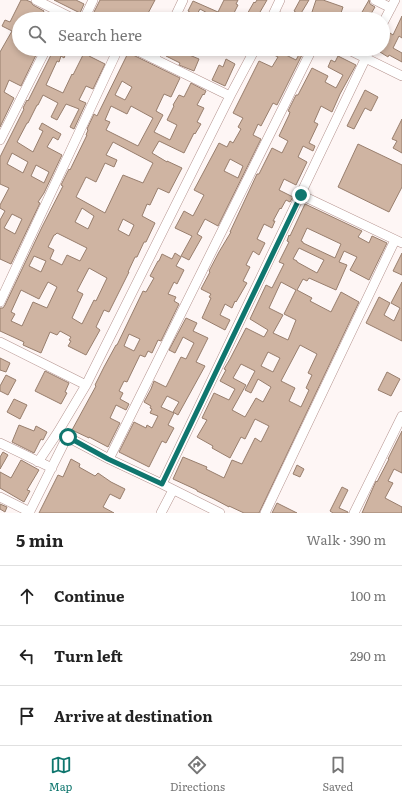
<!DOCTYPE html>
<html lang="en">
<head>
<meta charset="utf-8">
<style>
  body { margin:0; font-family:Literata,serif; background:#f2f2f2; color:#222 }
  .stop { position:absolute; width:12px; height:12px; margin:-9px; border:3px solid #0f766e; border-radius:50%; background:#fff }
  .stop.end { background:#0f766e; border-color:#fff; box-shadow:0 1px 4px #0008 }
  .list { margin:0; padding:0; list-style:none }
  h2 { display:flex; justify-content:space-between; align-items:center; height:52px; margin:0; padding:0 16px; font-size:17px }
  h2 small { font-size:13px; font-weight:400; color:#767676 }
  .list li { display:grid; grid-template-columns:26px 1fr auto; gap:12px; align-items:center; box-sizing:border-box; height:60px; padding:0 16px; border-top:1px solid #e0e0e0 }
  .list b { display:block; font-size:15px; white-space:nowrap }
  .list em { font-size:13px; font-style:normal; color:#767676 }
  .icon { flex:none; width:22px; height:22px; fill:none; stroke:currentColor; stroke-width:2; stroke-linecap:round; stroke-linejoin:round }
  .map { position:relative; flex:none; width:402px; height:513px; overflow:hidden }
  .search { position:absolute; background:#fff; box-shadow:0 2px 6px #0003; left:12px; right:12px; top:12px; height:44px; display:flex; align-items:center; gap:10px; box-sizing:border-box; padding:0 14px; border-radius:22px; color:#767676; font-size:15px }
  .sheet { height:232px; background:#fff }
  nav { display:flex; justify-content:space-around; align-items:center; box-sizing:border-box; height:56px; border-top:1px solid #e0e0e0; background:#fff; font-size:11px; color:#767676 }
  nav a { display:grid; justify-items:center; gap:2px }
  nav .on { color:#0f766e }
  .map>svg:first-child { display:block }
  .building { fill:#cfb4a2; stroke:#987e6d; fill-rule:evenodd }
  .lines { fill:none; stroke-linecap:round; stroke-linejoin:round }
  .street-casing { stroke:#b4938e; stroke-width:10 }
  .street { stroke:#fff; stroke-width:9 }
  .route { stroke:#0f766e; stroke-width:5 }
</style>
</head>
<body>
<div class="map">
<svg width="402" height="513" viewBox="0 0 402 513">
  <rect width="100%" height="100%" fill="#fef6f5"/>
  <path class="building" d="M21 0H26L31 2 33 5 44 11 40 19H19V36L15 42 19 44V49H28L37 53 21 86 9 80 4 92 14 98 0 127V52L12 31 2 26 5 20 10 22Z
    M54 0H76L84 4 80 13Z
    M100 0H155L145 19H93L91 18Z
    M224 0H238L236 4 238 5 231 19H209L211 15 200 9 196 16 188 11 193 1 218 12Z
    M257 0H267L256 19H251L246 16 254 2 255 3Z
    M300 0H309L300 15 294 11Z
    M316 0H323L343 7 339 19H313L310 18Z
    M369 0 370 4 375 7 368 19H358Z
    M402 16V38L399 36 393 48 402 53V62L389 55 388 57 380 52 382 49H383V47L390 33 393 35Z
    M54 49H68L64 58 61 56 59 62 57 61 46 85 63 93 72 74 73 75 86 49H93L89 56 105 64 93 89 86 86 79 100 86 103 74 129 70 127 79 109 66 104 57 120 51 117 58 103 43 95 38 105H37L28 123H27L17 142 33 152 43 131 39 129 42 123 61 134 58 140 53 137 47 147 62 155 44 193 38 202 40 203 11 264 0 259V220L5 211 0 208V205L9 188 0 184V157L24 109 23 108 27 100 28 101ZM12 153 28 162 23 173 7 164ZM36 165 49 172 44 183 31 176ZM12 214 22 219 15 234 4 228Z
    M170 49H186L189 51 187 54 199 59 194 71 179 65 180 63 166 56Z
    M277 49H287L284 54 296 60 302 49H305L277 105 273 103 261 126 258 124 253 135 261 139 218 226 205 219 197 234 202 237 189 260 181 256 192 236 175 228 184 211 193 216 204 195 194 190 219 143 227 147 230 141 233 143 241 129 238 127 243 118 233 113 259 61 272 67 278 57 274 55ZM230 159 243 166 238 178 224 171Z
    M129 51 131 54 180 78 171 97 164 94 156 111 163 115 154 132 170 140 177 125 167 120 174 106 173 105 179 95 184 97 191 83 206 91 204 95 203 94 197 105 204 108 197 122 201 124 195 134 194 133 184 153 159 141 152 153 167 162V161L182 168 169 193 158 188 150 205 147 204 142 216 155 223 146 242H144L137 257H135L128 272H129L109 312 104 310 96 327 100 330 86 355 68 346 71 341 69 340 71 337 60 331 57 335 50 332 41 353 23 345 24 342 0 331V308H3L5 305 42 227 63 186 61 185 69 169 70 170 87 135H86L88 130 87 129 94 114 97 116ZM122 81 132 87 125 100 115 95ZM111 106 127 114 131 106 153 118 138 146 106 130 110 122 105 120ZM113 142 153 163 143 183 123 175 105 213 76 197 86 177 96 182 105 163 114 167 117 160 106 155ZM82 208 94 216 88 229 75 222ZM123 219 134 225 129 236 118 230ZM57 233 87 248 80 261 67 255 62 265 50 259 54 250 48 247 54 235H55ZM34 256 46 261 41 272 29 266ZM89 268 107 278 96 301 94 300 82 324 72 318 83 294 77 291ZM48 282 57 287 47 308 33 302 22 326 11 321 15 314 11 312 21 290 39 299Z
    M338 56 356 65 340 94 332 112 321 106 314 122 318 124 309 143 315 146 313 151 303 146 298 157 307 162 296 185 284 179 279 190 293 197 290 202 286 200 281 209 280 208 273 221H275L272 228 264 224 257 239 265 243 259 255 253 251 246 265 250 267 243 281 247 283 236 302 235 301 232 308 225 304 220 315 230 320 225 330 202 318 211 298 209 297 211 294 201 289 210 272 209 271 219 252 231 232H230L257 174H259L272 148 282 153 288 141 279 136 289 115 290 112 288 111 296 95H298L312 68 328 76 325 82 336 88 343 75 328 67 331 60 335 62Z
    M226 59 235 64 225 86 212 80 219 65 223 67Z
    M365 90 378 97 371 111 365 108 354 129 347 126Z
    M402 119V153L393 148 397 141 392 139Z
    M358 144 402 165V187L389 212 338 187Z
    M305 204 362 231 358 237 369 243 372 236 387 243 369 280 350 270 357 257 344 251 339 262 347 265 336 290 309 278 307 281 303 279 297 290 312 298 310 301 331 312 341 292 359 302 259 513H244L229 506V507L214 499 197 491V490L173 479 183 457 207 467 206 469 224 478 232 460 242 464 255 438 261 442 269 426 255 419 245 439 241 437 230 458 212 448 213 446 197 437 207 420 202 418 214 393 229 400 235 389 220 381 226 370 224 369 230 359 246 328 264 337 268 330 250 319 266 285 272 288 284 264 279 262 289 242 287 241 289 235 290 236ZM307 228 341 244 335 258 303 243V242L301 241ZM299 248 324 260 317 273 297 262V261L293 259ZM281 282 296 290 284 314 296 320 288 340 273 333 283 315 269 308ZM300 345 317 354 308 373 312 375 306 388 309 390 301 407 289 401 295 388 281 381ZM268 352 280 358 273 372 261 366ZM241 364 255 371 245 390 251 393 258 379 271 387 263 402 256 398 245 417 232 410 246 385 233 378Z
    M175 253 181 257 176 266 184 270 177 284 174 282 168 294 176 297 174 301 179 304 161 341 158 340 152 353 148 351 145 357 140 355 127 382 124 381 119 391 123 393 120 399 129 404 126 410 116 405 110 418 120 423 108 447 89 437V438L72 430 96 386 95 385 104 367 116 345H117L143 291 146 292 154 278 150 276 158 261H159L162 254 172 259ZM129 334 140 339 134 351 124 346Z
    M402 253V275L393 271Z
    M402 282V341L366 323 379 297 390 303 384 315 394 321 400 308 391 303Z
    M186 318 197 323 193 331 208 338 196 362 205 366 178 415 173 412 179 402 167 396 161 407 174 413 168 425 174 428 166 443 162 441 149 467 119 452 134 422 146 428 147 425 152 428 158 416 150 413 152 409 150 408 151 406 144 402 151 389 154 381 166 387 181 357 186 359 194 343 183 337 175 353 169 350Z
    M0 358 10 363 6 372 0 370Z
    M45 371 69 383 65 392 67 393 61 404 35 391Z
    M387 372 400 379 391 396 378 390Z
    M6 375 16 380 8 395 0 391V386Z
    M14 399 27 405 20 419 7 412Z
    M19 425 34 431 36 426 47 432 43 440 41 439 34 453 12 442Z
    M402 431V473L394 469 388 481 393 483 385 498 402 507V513H362L376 481 377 482 389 459H388Z
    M3 452 8 455 0 469V457Z
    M71 459 80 464 79 467 95 476 98 473 111 482 125 489 120 499 110 494 103 507 114 513H39L58 475 63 477Z
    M21 460 39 470 27 490 30 491 24 502 0 488V472L11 478Z
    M297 465 304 469 300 477 293 474Z
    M342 487 348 490 339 508 348 512V513H333L330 511Z
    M277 503 297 513H272Z
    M0 504 7 507 5 512 0 509Z"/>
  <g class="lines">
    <g class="street-casing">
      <path id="street" d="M36 0 74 19
        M375 0 391 8
        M274 14 284 19
        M84 19 93 0
        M174 19 183 0
        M271 19 280 0
        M383 23 395 0
        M134 49 230 96
        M347 49 402 76
        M154 59 159 49
        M0 140 46 49
        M301 195 402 243
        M0 302 118 49
        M0 342 86 385
        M58 432 109 459 162 484 220 513
        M0 443 52 468
        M109 459 312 49
        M38 462 58 432 86 385 230 96 255 49
        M162 484 370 49
        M0 497 30 512
        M29 513 67 437
        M161 513 173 490
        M265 513 395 240
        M354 513 402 416"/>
    </g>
    <use href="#street" class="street"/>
  </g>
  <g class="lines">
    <path class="route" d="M68 437 108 459 162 484 301 195"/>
  </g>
</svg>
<div class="stop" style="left:68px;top:437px"></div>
<div class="stop end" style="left:301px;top:195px"></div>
<div class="search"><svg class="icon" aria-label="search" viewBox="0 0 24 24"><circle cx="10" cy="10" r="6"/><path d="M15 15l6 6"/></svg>Search here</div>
</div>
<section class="sheet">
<h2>5 min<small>Walk · 390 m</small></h2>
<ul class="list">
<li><svg class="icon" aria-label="ahead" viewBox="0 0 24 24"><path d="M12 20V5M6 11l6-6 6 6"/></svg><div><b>Continue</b></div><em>100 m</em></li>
<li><svg class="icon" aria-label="left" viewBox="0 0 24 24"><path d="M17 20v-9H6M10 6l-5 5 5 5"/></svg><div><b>Turn left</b></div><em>290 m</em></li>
<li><svg class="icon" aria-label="arrive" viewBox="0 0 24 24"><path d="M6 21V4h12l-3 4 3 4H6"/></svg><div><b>Arrive at destination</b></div></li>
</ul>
</section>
<nav>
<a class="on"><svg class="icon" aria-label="map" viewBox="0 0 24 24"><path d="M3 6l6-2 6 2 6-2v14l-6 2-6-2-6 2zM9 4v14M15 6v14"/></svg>Map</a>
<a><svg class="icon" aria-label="directions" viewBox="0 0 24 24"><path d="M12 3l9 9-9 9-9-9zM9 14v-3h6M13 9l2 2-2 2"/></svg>Directions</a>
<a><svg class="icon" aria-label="saved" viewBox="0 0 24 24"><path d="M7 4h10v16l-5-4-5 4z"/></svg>Saved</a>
</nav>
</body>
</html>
